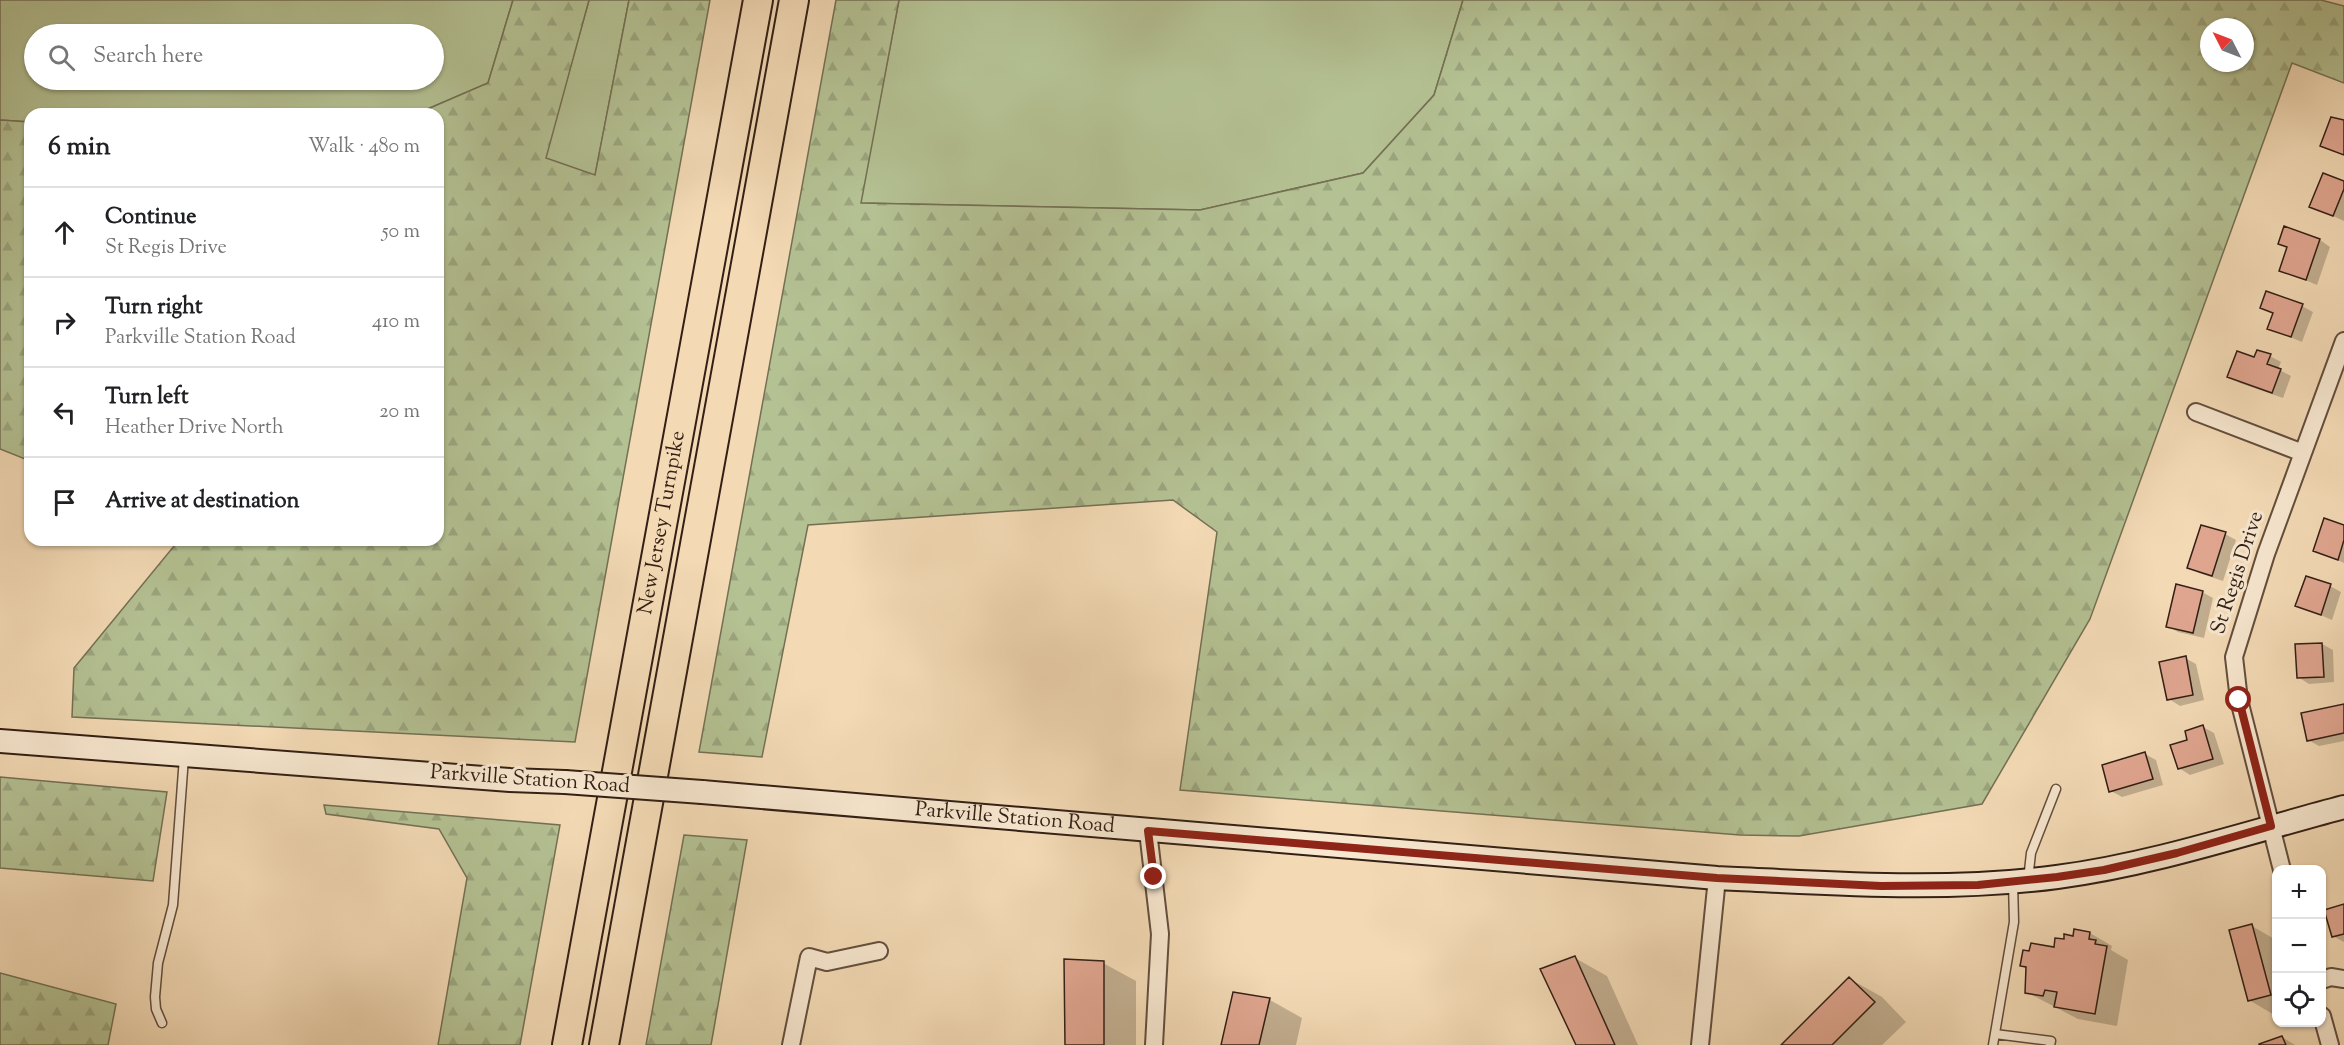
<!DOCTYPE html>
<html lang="en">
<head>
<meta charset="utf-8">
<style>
  body { margin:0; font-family:"Sorts Mill Goudy",serif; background:#f2f2f2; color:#202124 }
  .controls { position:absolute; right:18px; bottom:18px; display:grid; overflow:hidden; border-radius:12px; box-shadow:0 2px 4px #0004 }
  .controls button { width:54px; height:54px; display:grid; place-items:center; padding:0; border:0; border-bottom:2px solid #e0e0e0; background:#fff; color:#202124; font:30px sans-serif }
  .compass { position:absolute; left:2200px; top:18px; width:54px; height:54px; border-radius:50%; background:#fff; box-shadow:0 2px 4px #0004; rotate:312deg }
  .stop { position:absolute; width:18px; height:18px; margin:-14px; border:4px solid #8f2418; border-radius:50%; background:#fff }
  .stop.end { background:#8f2418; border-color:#fff; box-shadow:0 2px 6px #0008 }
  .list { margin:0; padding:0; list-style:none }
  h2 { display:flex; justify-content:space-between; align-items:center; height:78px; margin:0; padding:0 24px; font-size:26px }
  h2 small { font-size:20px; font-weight:400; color:#757577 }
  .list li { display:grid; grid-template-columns:39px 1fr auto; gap:18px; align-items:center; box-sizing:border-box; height:90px; padding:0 24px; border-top:2px solid #e0e0e0 }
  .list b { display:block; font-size:22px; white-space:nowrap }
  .list p { margin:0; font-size:20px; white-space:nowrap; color:#757577 }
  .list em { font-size:20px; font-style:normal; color:#757577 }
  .icon { flex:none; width:33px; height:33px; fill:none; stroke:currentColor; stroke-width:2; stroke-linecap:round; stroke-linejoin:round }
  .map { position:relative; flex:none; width:2344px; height:1045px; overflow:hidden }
  .search { position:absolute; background:#fff; box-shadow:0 2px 4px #0004; left:24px; top:24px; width:420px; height:66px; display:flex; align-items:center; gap:15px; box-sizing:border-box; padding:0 21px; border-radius:33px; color:#757577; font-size:22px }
  .panel { position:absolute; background:#fff; box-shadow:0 2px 4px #0004; left:24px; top:108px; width:420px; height:438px; border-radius:18px }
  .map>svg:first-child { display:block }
  .grass { fill:#b4c193; stroke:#747054; stroke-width:1.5; fill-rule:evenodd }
  .forest { fill:url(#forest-firs); stroke:#747054; stroke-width:1.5; fill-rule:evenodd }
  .shadow { fill:#0003 }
  .building { fill:#e0a690; stroke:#331f15; stroke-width:1.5 }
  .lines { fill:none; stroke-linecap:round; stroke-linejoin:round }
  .lane-casing { stroke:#634e3d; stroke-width:11 }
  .street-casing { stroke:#634e3d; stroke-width:20 }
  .secondary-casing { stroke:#331f15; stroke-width:26 }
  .highway-casing { stroke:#331f15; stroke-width:32 }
  .lane { stroke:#f7e7cf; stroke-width:8 }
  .street { stroke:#f7e7cf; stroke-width:16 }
  .secondary { stroke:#f7e7cf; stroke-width:22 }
  .highway { stroke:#f3dab5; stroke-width:28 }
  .secondary-bridge-casing { stroke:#331f15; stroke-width:26; stroke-linecap:butt }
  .secondary-bridge { stroke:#f7e7cf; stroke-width:22 }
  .route { stroke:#8f2418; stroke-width:8 }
  .labels { text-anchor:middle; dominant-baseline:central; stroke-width:6; stroke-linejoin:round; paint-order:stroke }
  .street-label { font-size:21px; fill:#331f15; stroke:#f7e7cf }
</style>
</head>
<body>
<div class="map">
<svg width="2344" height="1045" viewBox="0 0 2344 1045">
  <defs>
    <pattern id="forest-firs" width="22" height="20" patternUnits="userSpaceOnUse" patternTransform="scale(1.5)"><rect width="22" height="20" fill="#b4c193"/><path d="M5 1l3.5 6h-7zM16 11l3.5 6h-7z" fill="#9ba57e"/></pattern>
  </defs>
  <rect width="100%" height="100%" fill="#f3dab5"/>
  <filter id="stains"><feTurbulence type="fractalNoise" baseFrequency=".00333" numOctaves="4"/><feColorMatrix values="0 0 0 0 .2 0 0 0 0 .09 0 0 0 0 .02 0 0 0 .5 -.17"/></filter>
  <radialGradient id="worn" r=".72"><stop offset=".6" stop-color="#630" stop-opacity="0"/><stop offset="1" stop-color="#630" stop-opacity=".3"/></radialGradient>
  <path class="grass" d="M0 0H513L488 83 416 114H30V122L0 120ZM34 34H434V80H34Z
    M589 0H629L595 176 545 158Z
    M899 0H1463L1434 95 1363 173 1200 210 860 203Z"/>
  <path class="forest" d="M513 0H589L546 158 595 175 629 0H710L575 742 72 717 74 668 179 540H438V114H416L488 83Z
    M836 0H899L861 203 1200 210 1363 173 1434 95 1463 0H2321L2344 6V83L2292 63 2090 619 1982 804 1799 836 1740 835 1180 790 1217 532 1173 500 808 525 762 757 699 752ZM2209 27H2245V63H2209Z
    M0 120 30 122V461L0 449Z
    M0 777 167 792 153 881 0 868Z
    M324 805 560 825 520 1045H438L467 878 439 829 326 814Z
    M684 835 747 840 711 1045H646Z
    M0 973 116 1004 108 1045H0Z"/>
  <path class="shadow" d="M2344 183V221L2311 206Z
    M2285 228 2320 240 2330 247 2317 285 2281 270 2288 249 2279 244Z
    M2302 306 2313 312 2302 342 2269 328 2274 314 2262 308Z
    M2270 356 2281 362 2278 369 2291 376 2283 398 2240 383 2229 376 2255 359Z
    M2202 526 2225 534 2236 540 2223 581 2199 573 2189 567Z
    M2344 527V563L2315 550Z
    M2330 586 2341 592 2332 620 2297 605Z
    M2202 592 2213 598 2204 638 2178 632 2168 626Z
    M2322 644 2333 650 2334 682 2309 684 2298 677Z
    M2185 658 2196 664 2204 700 2180 706 2169 699Z
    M2344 706V741L2319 746 2308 740Z
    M2203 727 2214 733 2224 764 2190 775 2179 768 2189 741Z
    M2145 754 2156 760 2163 785 2122 797 2111 791Z
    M2344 905V942L2333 936Z
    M2252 926 2276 940V1016L2249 1000Z
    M2075 931 2090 933 2112 946 2111 950 2128 960 2117 1026 2078 1019 2026 992 2027 969 2022 966 2074 938Z
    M1575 958 1607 976 1638 1045H1577Z
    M1103 963 1136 981V1045H1067Z
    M1850 979 1882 997 1906 1022 1882 1045H1783Z
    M1234 994 1270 1000 1302 1018 1296 1045H1223Z
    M2282 1037 2295 1045H2262Z"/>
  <path class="building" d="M2331 117 2344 120V155L2320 146Z
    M2323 173 2344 181V189L2333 216 2309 207Z
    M2284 226 2320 239 2306 280 2279 271 2287 247 2278 244Z
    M2266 291 2303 304 2291 337 2267 329 2273 313 2260 308Z
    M2257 350 2271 354 2267 364 2281 369 2272 393 2227 377 2237 351 2254 357Z
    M2324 518 2344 525V540L2338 560 2313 551Z
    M2201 525 2226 532 2212 576 2187 568Z
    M2306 576 2331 584 2321 615 2295 606Z
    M2176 584 2203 591 2193 633 2166 627Z
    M2322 643 2324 677 2297 678 2295 644Z
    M2186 656 2193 695 2167 700 2159 662Z
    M2344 704V733L2307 741 2301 713Z
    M2203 725 2213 759 2178 769 2170 745 2187 740 2185 731Z
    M2145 752 2153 779 2109 792 2102 765Z
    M2344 904V934L2332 937 2324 910Z
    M2252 924 2271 995 2248 1001 2229 930Z
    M2074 929 2090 932 2089 939 2096 940 2095 944 2107 946 2095 1014 2054 1007 2057 992 2045 990 2043 996 2025 993 2026 967 2020 966 2023 950 2029 951 2031 943 2054 947 2055 938 2064 939V934L2073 936Z
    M1575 956 1615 1045H1576L1540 969Z
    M1064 959 1104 961V1045H1065Z
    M1849 977 1875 1002 1832 1045H1781Z
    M1233 992 1270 998 1259 1045H1221Z
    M2282 1036 2286 1045H2259V1044Z"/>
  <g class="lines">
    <g class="lane-casing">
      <path id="lane" d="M2028 880 2031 853 2056 789
        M162 1023 156 1009 155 997 158 963 173 905 184 757
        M1995 1034 2051 1041 2050 1045
        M1993 1045 2014 922 2013 882"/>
    </g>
    <g class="street-casing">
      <path id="street" d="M2196 412 2303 453
        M1148 831 1160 934 1154 1045
        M2282 870 2239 700 2234 657 2266 554 2344 341
        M2322 980 2331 977 2344 979
        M2322 1016 2330 1045
        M791 1045 809 957 827 962 879 951
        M1700 1045 1717 878"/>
    </g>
    <g class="secondary-casing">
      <g id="secondary">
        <path d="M0 741 510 780 565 782"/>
        <path id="s1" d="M702 792 1717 878C1830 883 1944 892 2057 877 2155 864 2249 832 2344 807"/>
      </g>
    </g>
    <g class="highway-casing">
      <g id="highway">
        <path id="s2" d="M567 1045 758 0"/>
        <path d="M604 1045 794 0"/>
      </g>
    </g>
    <use href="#lane" class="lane"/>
    <use href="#street" class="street"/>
    <use href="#secondary" class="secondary"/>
    <use href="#highway" class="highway"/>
    <g class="secondary-bridge-casing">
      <path id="secondary-bridge" d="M565 782 702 792"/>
    </g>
    <use href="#secondary-bridge" class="secondary-bridge"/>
  </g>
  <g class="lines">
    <path class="route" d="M1154 877 1148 831 1717 878 1881 886 1978 885 2057 877 2104 870 2177 853 2271 826 2239 700"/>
  </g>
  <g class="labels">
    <g class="street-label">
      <text stroke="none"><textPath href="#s2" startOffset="531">New Jersey Turnpike</textPath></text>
      <text transform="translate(2238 573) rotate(-72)">St Regis Drive</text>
      <text transform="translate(530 780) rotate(4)">Parkville Station Road</text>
      <text stroke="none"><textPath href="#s1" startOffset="314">Parkville Station Road</textPath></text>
    </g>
  </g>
  <rect width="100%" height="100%" filter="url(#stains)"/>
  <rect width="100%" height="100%" fill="url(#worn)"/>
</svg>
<div class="controls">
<button>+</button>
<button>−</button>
<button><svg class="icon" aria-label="locate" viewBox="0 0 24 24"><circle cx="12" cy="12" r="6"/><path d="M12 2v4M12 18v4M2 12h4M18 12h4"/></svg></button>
</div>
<svg class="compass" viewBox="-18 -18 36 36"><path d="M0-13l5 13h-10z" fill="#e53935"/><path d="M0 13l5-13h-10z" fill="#757577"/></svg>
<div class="stop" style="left:2239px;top:700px"></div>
<div class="stop end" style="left:1154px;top:877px"></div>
<div class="search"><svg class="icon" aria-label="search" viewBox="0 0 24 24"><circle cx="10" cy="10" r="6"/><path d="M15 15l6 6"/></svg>Search here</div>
<section class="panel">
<h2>6 min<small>Walk · 480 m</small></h2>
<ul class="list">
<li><svg class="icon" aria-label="ahead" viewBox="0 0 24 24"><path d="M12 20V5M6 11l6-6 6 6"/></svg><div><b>Continue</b><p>St Regis Drive</p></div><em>50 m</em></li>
<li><svg class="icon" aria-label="right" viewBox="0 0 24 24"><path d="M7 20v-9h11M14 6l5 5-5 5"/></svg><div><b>Turn right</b><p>Parkville Station Road</p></div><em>410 m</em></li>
<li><svg class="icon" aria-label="left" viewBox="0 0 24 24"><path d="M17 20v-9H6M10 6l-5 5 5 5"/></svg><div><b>Turn left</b><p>Heather Drive North</p></div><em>20 m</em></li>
<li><svg class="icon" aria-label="arrive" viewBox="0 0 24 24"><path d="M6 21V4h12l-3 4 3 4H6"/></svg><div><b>Arrive at destination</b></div></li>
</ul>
</section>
</div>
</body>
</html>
